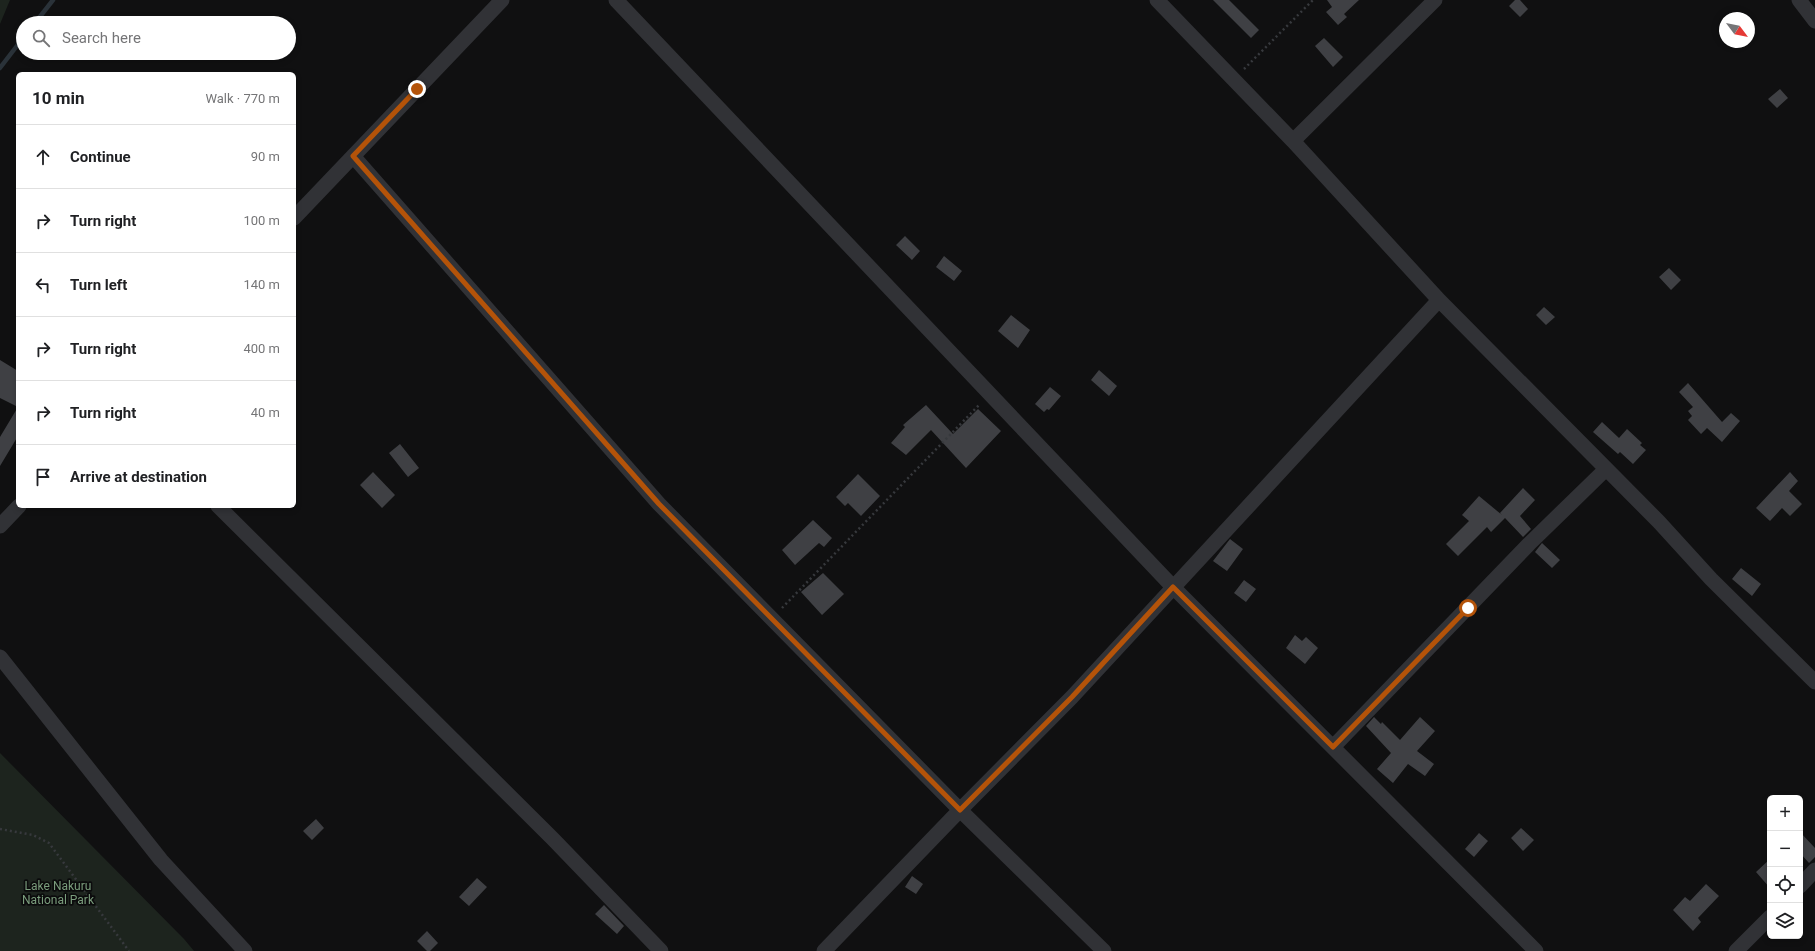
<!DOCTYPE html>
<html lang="en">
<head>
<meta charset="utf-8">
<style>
  body { margin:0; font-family:Roboto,sans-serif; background:#f2f2f2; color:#202124 }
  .controls { position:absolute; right:12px; bottom:12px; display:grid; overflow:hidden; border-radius:6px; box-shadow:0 2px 6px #0003 }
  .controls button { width:36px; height:36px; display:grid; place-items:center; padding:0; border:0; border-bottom:1px solid #e0e0e0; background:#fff; color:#202124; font:20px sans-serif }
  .compass { position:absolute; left:1719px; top:12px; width:36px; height:36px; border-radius:50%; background:#fff; box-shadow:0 2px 6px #0003; rotate:122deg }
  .stop { position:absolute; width:12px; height:12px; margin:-9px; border:3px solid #b45309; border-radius:50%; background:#fff }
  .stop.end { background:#b45309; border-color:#fff; box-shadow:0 1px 4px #0008 }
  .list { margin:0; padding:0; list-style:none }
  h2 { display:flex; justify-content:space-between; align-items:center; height:52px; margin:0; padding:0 16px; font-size:17px }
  h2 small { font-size:13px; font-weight:400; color:#757577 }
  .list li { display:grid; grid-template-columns:26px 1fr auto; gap:12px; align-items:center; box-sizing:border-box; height:64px; padding:0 16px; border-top:1px solid #e0e0e0 }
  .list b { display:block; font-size:15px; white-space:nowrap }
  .list em { font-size:13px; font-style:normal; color:#757577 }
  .icon { flex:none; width:22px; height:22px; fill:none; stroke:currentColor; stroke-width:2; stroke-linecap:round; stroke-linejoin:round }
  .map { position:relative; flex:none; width:1815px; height:951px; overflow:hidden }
  .search { position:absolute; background:#fff; box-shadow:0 2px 6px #0003; left:16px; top:16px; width:280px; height:44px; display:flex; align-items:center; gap:10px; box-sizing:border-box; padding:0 14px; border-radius:22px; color:#757577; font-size:15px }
  .panel { position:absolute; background:#fff; box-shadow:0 2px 6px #0003; left:16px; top:72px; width:280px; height:436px; border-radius:6px }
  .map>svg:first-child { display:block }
  .green { fill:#1d241e }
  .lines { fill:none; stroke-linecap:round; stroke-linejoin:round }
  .stream { stroke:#2a3239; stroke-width:4.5 }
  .building { fill:#3f4044 }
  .path { stroke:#37393d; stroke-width:2.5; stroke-dasharray:2 3; stroke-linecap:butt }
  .minor { stroke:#313236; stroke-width:15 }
  .route { stroke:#b45309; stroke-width:5 }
  .labels { text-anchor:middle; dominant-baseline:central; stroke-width:3.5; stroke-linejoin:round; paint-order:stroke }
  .park-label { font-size:12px; fill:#7a9c7c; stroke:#0b0b0c }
</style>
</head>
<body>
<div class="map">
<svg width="1815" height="951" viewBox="0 0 1815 951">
  <rect width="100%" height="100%" fill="#101011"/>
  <path class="green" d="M0 0H10L0 24Z
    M0 753 184 939 194 951H0Z"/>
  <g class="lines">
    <path class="stream" d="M35 23 53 0
      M0 68 23 38"/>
  </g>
  <path class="building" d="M1213 0H1229L1259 30 1251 38Z
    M1327 0H1359L1344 14 1347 17 1338 25 1326 12 1332 7Z
    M1515 0H1520L1528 9 1520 17 1509 6Z
    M1324 38 1343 57 1333 67 1315 46Z
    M1780 89 1788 98 1777 108 1768 99Z
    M905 236 920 251 912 260 896 245Z
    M944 256 962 271 954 281 936 267Z
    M1669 268 1681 280 1671 290 1659 277Z
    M1544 307 1555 317 1546 325 1536 315Z
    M1011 315 1030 330 1018 348 998 331Z
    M0 360 18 371V436L0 466V437L18 407 0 398Z
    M1099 370 1117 386 1109 396 1091 380Z
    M1688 383 1722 422 1731 413 1740 421 1722 442 1707 428 1701 434 1688 420 1692 416 1688 411 1693 407 1679 392Z
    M1050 387 1061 396 1049 410 1047 409 1044 412 1035 404Z
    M926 405 953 434 978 409 1001 431 966 468 931 430 906 455 891 443 905 427 903 425Z
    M1602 422 1619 438 1627 429 1642 443 1640 445 1646 450 1633 464 1620 452 1618 454 1593 432Z
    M400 444 419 468 408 477 389 453Z
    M373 472 395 495 382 508 360 485Z
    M1790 472 1798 481 1789 491 1802 504 1790 516 1782 508 1770 521 1756 508Z
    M858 474 880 496 861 516 848 503 845 506 836 497Z
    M1523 488 1535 500 1520 516 1531 529 1523 537 1505 518 1491 532 1487 527 1458 556 1446 544 1469 521 1462 515 1479 496 1502 515 1500 513Z
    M813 520 832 538 824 547 819 543 795 565 782 550Z
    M1230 539 1243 549 1227 571 1213 561Z
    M1542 543 1560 560 1552 568 1535 552Z
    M1741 568 1761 584 1752 596 1732 579Z
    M823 573 844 594 822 615 801 592Z
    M1244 580 1256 589 1246 602 1234 593Z
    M1295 635 1302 641 1306 637 1318 648 1305 664 1286 648Z
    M1374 717 1381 724 1382 722 1400 740 1420 717 1435 731 1417 751 1434 764 1425 776 1408 764 1393 783 1377 769 1391 753 1366 726Z
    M316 819 324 828 312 840 303 831Z
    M1521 828 1534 840 1523 851 1511 838Z
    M1800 832 1815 848V857L1809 863 1800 853Z
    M1479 833 1488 841 1474 857 1465 849Z
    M1770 859V888L1756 872Z
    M912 876 923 884 916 894 905 887Z
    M477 878 487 887 469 906 459 897Z
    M1706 884 1719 896 1698 918 1701 922 1693 931 1673 910 1685 897 1690 901Z
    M604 905 624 926 617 934 595 914Z
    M427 931 438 943 430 951H427L417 941Z"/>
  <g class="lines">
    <path class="path" d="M1244 69 1313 0
      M782 608 980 404
      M0 829 33 835 49 843 129 951"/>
    <path class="minor" d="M616 0 1173 587 1536 951
      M1799 0 1815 21
      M1293 141 1435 0
      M353 156 659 504 960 810 1104 951
      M294 218 502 0
      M1439 300 1659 522 1711 579 1815 682
      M218 506 553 839 661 951
      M0 526 19 506
      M0 657 161 860 245 951
      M1333 747 1529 544 1606 469
      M1800 886 1815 870
      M824 951 960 810 1072 697 1439 300 1293 141 1157 0
      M1736 951 1770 917"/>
  </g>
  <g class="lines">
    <path class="route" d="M417 89 353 156 659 504 960 810 1072 697 1173 587 1333 747 1468 608"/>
  </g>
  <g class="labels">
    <g class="park-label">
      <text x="58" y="886">Lake Nakuru<tspan x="58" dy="14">National Park</tspan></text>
    </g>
  </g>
</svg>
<div class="controls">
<button>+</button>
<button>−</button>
<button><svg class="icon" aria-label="locate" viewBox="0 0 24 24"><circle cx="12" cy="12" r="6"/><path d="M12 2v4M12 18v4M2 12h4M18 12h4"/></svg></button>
<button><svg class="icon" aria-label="layers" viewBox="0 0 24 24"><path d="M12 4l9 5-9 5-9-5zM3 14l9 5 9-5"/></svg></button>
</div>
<svg class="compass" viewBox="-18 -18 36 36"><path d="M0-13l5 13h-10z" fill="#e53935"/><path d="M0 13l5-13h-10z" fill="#757577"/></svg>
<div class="stop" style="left:1468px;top:608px"></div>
<div class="stop end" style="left:417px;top:89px"></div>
<div class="search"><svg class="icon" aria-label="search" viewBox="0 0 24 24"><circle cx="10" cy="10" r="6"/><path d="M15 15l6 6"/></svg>Search here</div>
<section class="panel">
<h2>10 min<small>Walk · 770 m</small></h2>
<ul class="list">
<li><svg class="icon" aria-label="ahead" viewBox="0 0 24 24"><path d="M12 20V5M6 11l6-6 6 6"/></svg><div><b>Continue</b></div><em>90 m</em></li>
<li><svg class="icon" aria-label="right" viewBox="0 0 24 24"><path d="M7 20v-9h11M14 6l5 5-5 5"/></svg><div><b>Turn right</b></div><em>100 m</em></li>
<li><svg class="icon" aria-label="left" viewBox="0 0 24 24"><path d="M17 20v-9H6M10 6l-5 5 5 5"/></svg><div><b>Turn left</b></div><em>140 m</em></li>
<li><svg class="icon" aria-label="right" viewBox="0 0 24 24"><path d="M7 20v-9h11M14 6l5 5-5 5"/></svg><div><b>Turn right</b></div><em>400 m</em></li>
<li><svg class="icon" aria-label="right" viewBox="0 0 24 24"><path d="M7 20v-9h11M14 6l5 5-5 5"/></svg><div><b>Turn right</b></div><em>40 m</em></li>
<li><svg class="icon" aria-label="arrive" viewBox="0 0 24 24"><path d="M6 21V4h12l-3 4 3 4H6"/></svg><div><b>Arrive at destination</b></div></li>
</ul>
</section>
</div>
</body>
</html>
